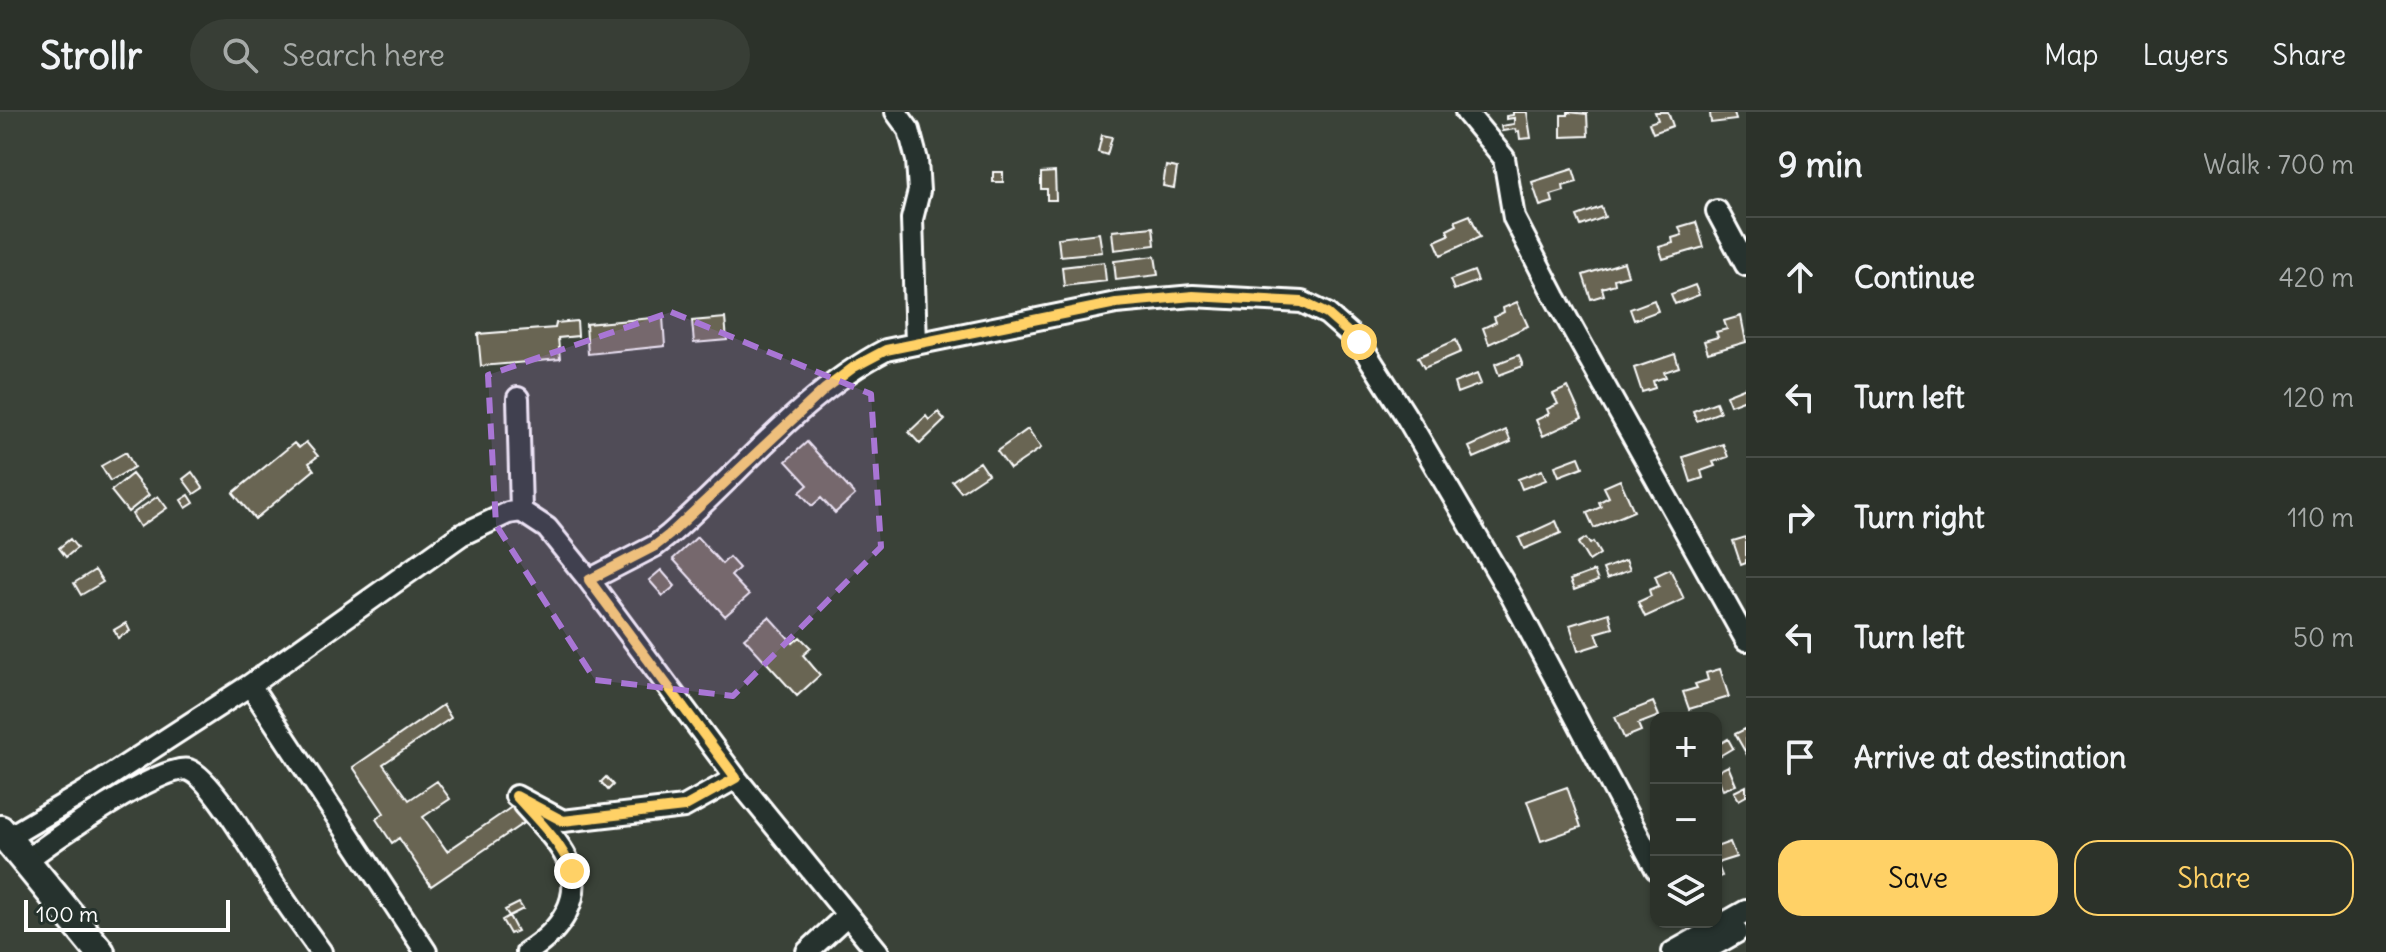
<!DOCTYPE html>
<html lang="en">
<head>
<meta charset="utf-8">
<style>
  body { margin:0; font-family:Delius,sans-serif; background:#383e36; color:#f1f3f6 }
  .controls { position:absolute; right:24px; bottom:24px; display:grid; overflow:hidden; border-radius:16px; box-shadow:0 2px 6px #0004 }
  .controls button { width:72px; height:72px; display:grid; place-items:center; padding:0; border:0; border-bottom:2px solid #484d47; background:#2c322a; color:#f1f3f6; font:40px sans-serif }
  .scale { position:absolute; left:24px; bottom:20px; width:206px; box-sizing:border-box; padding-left:8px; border:4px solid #fff; border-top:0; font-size:22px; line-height:28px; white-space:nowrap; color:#fff; -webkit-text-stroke:6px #26332d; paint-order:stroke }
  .stop { position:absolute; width:24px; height:24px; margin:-18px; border:6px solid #ffd166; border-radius:50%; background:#fff }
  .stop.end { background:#ffd166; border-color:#fff; box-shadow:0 2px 8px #0008 }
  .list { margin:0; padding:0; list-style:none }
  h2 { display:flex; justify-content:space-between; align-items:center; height:104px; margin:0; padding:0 32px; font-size:34px }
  h2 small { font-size:26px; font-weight:400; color:#a6aaa8 }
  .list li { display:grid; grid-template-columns:52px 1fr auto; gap:24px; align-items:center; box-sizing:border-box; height:120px; padding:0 32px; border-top:2px solid #484d47 }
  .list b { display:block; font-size:30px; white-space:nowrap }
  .list em { font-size:26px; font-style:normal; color:#a6aaa8 }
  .actions { display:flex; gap:16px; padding:24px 32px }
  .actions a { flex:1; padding:18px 0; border:2px solid #ffd166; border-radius:24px; text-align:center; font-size:28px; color:#ffd166 }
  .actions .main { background:#ffd166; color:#111 }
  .icon { flex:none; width:44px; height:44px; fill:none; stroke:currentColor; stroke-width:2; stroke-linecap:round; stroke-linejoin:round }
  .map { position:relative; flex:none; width:1746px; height:840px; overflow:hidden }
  header { display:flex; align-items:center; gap:48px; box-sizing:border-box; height:112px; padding:0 40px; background:#2c322a; border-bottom:2px solid #484d47 }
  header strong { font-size:38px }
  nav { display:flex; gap:44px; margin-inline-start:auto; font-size:28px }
  .search { width:560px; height:72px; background:#383e36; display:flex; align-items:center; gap:20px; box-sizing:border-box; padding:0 28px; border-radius:44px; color:#a6aaa8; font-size:30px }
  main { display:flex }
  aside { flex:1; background:#2c322a }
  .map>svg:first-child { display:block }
  .building { fill:#696552; stroke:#fff; stroke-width:2 }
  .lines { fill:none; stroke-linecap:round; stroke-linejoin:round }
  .minor-casing { stroke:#fff; stroke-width:26 }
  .highway-casing { stroke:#fff; stroke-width:34 }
  .minor { stroke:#26332d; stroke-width:20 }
  .highway { stroke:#26332d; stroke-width:28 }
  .route { stroke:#ffd166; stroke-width:10 }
  .marked { fill:#a976d5; fill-opacity:0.2; stroke:#a976d5; stroke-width:6; stroke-dasharray:16 10; stroke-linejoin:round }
</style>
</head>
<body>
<header>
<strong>Strollr</strong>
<div class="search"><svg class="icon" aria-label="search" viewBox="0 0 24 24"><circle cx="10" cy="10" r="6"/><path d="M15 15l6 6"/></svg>Search here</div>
<nav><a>Map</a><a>Layers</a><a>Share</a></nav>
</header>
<main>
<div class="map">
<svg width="1746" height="840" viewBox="0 0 1746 840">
  <rect width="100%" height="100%" fill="#3a4238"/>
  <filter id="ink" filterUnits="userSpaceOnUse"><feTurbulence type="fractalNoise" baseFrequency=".0125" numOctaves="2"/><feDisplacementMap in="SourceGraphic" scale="16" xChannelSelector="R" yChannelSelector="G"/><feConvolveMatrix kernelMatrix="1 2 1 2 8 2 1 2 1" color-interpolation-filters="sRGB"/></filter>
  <g filter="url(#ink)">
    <path class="building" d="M1513 0H1527L1531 26 1520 27 1519 19 1516 20 1515 17 1502 19 1501 14 1514 12V6L1506 7V4L1513 3Z
      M1568 0 1587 2 1588 24 1561 25V3H1568Z
      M1655 0H1668L1673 14 1653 21 1649 11 1658 8Z
      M1734 0 1736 8 1711 11 1710 1Z
      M1102 23 1112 25 1107 43 1098 40Z
      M1166 54 1177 56 1174 76 1163 74Z
      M1573 57 1577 70 1563 74 1564 79 1551 83 1553 90 1540 94 1532 70Z
      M993 60H1003V70H993Z
      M1055 60 1056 88H1047V77H1041V61Z
      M1601 95 1605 105 1581 114 1577 104Z
      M1470 103 1480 125 1441 143 1435 129 1449 123 1447 118 1457 113 1455 109Z
      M1696 110 1704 135 1663 147 1659 135 1673 131 1672 126 1682 123 1679 115Z
      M1153 115 1155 133 1114 138 1112 119Z
      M1099 121 1102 140 1060 144 1058 126Z
      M1155 144 1158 163 1116 168 1114 149Z
      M1104 150 1106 169 1064 174 1062 155Z
      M1624 150 1628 163 1614 167 1615 172 1602 176 1604 183 1591 187 1583 163Z
      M1474 159 1478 169 1454 178 1450 168Z
      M1695 173 1699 183 1675 192 1671 182Z
      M1654 188 1658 199 1634 208 1630 197Z
      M1517 190 1528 214 1489 232 1483 216 1496 210 1494 205 1504 200 1503 196Z
      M1741 204 1746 230 1708 241 1704 229 1718 225 1716 220 1727 217 1724 209Z
      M663 205 665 234 588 242 586 212Z
      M725 206 727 228 694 231 692 209Z
      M577 209 578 224 558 226 560 247 481 254 478 222 555 216 556 211Z
      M1456 228 1461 240 1424 256 1418 245Z
      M1675 242 1679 255 1664 260 1666 265 1653 269 1655 276 1642 280 1634 256Z
      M1519 243 1523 254 1499 263 1495 252Z
      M1477 262 1481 272 1457 281 1454 271Z
      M1568 275 1582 306 1543 324 1536 308 1549 302 1547 297 1558 292 1553 282Z
      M1746 275V287L1730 293 1726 283Z
      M1716 290 1720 300 1697 309 1693 299Z
      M938 300 945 308 920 332 909 320 926 304 929 308Z
      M1028 317 1041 336 1010 357 997 339Z
      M1506 318 1511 330 1474 346 1469 335Z
      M306 330 318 344 309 351 314 358 255 407 233 381 294 331 299 336Z
      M807 330 855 383 835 401 821 386 812 394 800 380 808 373 786 349Z
      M1723 332 1728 345 1713 350 1715 354 1701 359 1703 366 1691 370 1683 345Z
      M126 340 134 355 110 369 101 354Z
      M1579 345 1583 355 1559 364 1555 354Z
      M980 350 988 362 961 380 952 369Z
      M1542 358 1546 368 1522 377 1518 367Z
      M192 360 203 376 194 382 183 367Z
      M132 362 149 383 128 400 111 379Z
      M1620 368 1634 399 1594 416 1587 401 1601 395 1599 390 1609 385 1604 375Z
      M189 383 194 391 186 396 181 388Z
      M158 384 167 396 140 415 132 402Z
      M1556 409 1561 421 1524 437 1519 426Z
      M697 425 722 452 729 445 739 456 731 464 749 483 725 504 673 447Z
      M1746 425V451L1741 453 1733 429Z
      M1586 426 1590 432 1593 430 1600 442 1589 449 1578 431Z
      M70 427 77 436 66 445 59 436Z
      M1626 448 1630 458 1607 467 1603 457Z
      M1670 457 1684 487 1645 505 1638 490 1651 484 1649 478 1659 474 1655 464Z
      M95 458 103 470 81 483 74 471Z
      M661 458 675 474 663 484 649 468Z
      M1594 459 1598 469 1574 478 1570 468Z
      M1609 501 1613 516 1596 521 1600 532 1578 539 1570 513Z
      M769 505 793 531 800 525 811 536 803 543 820 563 797 584 744 526Z
      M126 511 130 519 118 526 114 518Z
      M1720 557 1729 585 1689 597 1683 580 1697 576 1695 572 1708 568 1706 561Z
      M1653 590 1659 604 1638 612 1641 619 1624 626 1615 605Z
      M443 593 451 606 383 652 409 688 437 669 450 687 423 705 447 739 516 692 528 708 431 774 399 726 392 731 376 707 384 701 353 655Z
      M1745 617 1746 619V641L1735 622Z
      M1728 627 1733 636 1716 646V634Z
      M1728 654 1736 673 1723 678 1716 660Z
      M606 665 613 673 608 678 601 670Z
      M1746 674V684L1739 688 1734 680Z
      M1567 675 1581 715 1541 729 1527 689Z
      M1730 730 1736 745 1717 751 1722 764 1716 766V735Z
      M519 791 523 797 509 804 517 819 510 822 502 808 509 804 505 798Z"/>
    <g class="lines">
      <g class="minor-casing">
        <path id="minor" d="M896 0 909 18 917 48 919 79 912 107 916 232
          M1466 0 1504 46 1514 106 1555 185 1746 528
          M1717 99 1746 153
          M518 286 521 399
          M589 468 655 434 669 423C739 362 803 281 886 238L1116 191 1193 184 1302 190 1327 202 1359 230 1406 304 1512 485 1656 757
          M250 573 426 840
          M516 684 563 709 684 695 736 666
          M524 693C539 710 557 727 567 747 586 786 559 820 527 840
          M7 726 88 678 250 573 461 423 508 401 521 399 547 416 589 468 736 666 878 840
          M26 749C48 731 165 649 189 658 213 666 262 755 279 780 292 800 307 820 321 840
          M807 840 847 803
          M1673 840 1746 799
          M1702 840 1737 820"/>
      </g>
      <g class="highway-casing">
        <path id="highway" d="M0 718 100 840"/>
      </g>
      <use href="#minor" class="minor"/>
      <use href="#highway" class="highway"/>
    </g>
  </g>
  <g class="lines" filter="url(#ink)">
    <path class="route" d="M572 759C561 730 537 707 516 684L563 709 684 695 736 666 589 468 655 434 669 423 825 277 854 255 886 238 1116 191 1193 184 1302 190 1327 202 1359 230"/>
  </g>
  <path class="marked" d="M671 200 871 282 881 435 733 584 595 568 496 413 488 263Z"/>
</svg>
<div class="controls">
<button>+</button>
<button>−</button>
<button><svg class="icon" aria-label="layers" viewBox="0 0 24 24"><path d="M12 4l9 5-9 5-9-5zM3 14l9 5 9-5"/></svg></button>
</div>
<div class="scale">100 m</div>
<div class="stop" style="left:1359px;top:230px"></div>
<div class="stop end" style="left:572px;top:759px"></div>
</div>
<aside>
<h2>9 min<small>Walk · 700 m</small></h2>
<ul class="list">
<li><svg class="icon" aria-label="ahead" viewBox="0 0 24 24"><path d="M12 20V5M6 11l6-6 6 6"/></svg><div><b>Continue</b></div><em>420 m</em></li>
<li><svg class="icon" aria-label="left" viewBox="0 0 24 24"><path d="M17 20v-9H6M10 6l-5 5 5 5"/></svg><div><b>Turn left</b></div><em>120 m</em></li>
<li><svg class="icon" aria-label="right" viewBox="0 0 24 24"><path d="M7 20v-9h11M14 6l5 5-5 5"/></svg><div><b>Turn right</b></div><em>110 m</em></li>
<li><svg class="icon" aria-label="left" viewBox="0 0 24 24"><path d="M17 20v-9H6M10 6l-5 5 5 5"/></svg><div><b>Turn left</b></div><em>50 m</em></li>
<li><svg class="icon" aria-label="arrive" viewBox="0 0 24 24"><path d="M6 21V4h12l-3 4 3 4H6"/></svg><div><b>Arrive at destination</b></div></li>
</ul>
<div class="actions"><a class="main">Save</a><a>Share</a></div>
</aside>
</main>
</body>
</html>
